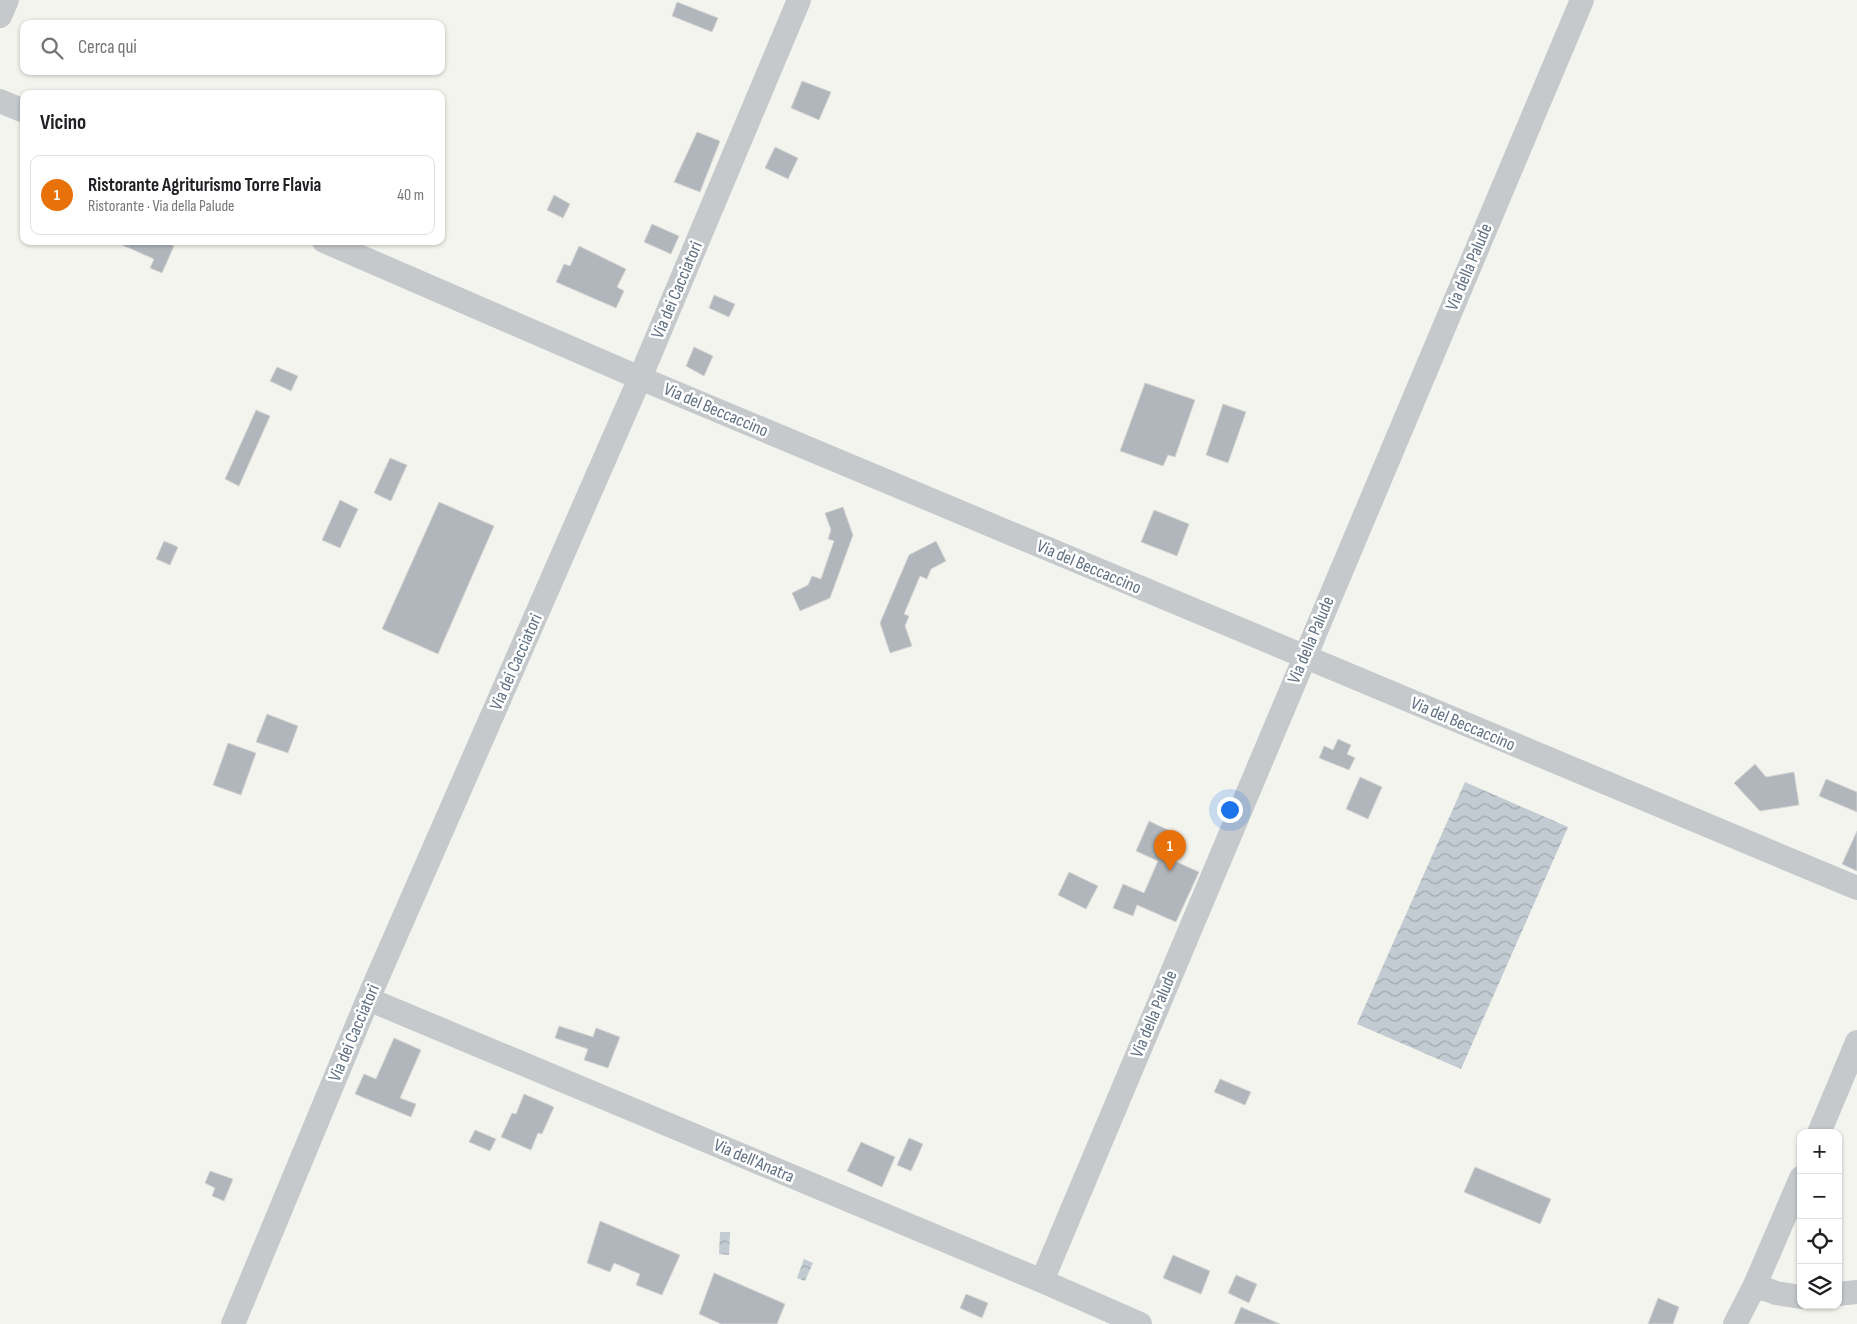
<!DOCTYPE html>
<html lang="it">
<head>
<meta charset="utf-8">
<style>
  body { margin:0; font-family:"Sofia Sans Condensed",sans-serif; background:#f2f2f2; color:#202124 }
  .controls { position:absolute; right:15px; bottom:15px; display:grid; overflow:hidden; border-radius:10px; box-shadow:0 1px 4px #0004 }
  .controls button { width:45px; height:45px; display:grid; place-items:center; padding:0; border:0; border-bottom:1px solid #e0e0e0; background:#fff; color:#202124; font:25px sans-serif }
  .you { position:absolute; left:1229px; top:809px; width:18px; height:18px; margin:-12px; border:4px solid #fff; border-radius:50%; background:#1a73e8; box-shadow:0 0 0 8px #1a73e833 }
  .badge { display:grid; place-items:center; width:32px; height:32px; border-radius:50%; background:#f15b12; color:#fff; font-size:16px; font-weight:700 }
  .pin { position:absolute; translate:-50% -41px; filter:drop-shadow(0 1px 2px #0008) }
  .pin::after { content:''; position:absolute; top:26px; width:18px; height:15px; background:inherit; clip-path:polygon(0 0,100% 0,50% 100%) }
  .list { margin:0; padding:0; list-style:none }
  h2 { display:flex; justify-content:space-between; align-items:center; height:65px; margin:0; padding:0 20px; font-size:21px }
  h2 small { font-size:16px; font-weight:400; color:#757577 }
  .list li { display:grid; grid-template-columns:32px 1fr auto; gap:15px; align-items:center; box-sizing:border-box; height:80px; margin:0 10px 10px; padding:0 10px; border:1px solid #e0e0e0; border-radius:10px }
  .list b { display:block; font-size:19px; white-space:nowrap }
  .list p { margin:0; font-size:16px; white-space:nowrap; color:#757577 }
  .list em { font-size:16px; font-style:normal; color:#757577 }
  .icon { flex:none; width:28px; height:28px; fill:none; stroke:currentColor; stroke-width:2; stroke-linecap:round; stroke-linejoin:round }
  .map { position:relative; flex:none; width:1857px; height:1324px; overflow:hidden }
  .search { position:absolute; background:#fff; box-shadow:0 1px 4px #0004; left:20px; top:20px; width:425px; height:55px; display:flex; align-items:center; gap:12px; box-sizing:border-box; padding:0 18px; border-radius:10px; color:#757577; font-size:19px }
  .panel { position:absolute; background:#fff; box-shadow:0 1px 4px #0004; left:20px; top:90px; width:425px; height:155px; border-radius:10px }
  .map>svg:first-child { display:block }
  .water { fill:url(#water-waves) }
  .building { fill:#b0b6bc; stroke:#d5d5d2 }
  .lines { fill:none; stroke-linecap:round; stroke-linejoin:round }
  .minor { stroke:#c6c9cc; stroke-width:24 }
  .labels { text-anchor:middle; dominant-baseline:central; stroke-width:5; stroke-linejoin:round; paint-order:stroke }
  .street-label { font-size:18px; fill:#607083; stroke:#fff }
</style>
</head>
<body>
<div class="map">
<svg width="1857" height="1324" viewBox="0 0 1857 1324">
  <defs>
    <pattern id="water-waves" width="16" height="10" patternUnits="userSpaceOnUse" patternTransform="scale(1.25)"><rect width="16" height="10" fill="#c2cbd1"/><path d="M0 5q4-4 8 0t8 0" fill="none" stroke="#a1a9af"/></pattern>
  </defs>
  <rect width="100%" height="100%" fill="#f4f4ef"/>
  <path class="water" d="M1465 782 1568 827 1461 1069 1357 1024Z
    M720 1232H730L729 1255 719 1254Z
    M804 1259 813 1263 805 1281 797 1278Z"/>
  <path class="building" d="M677 2 718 18 712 32 672 16Z
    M802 81 831 92 819 120 791 108Z
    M697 132 720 141 700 192 674 182Z
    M775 147 798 158 788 179 765 168Z
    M554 195 570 204 563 218 547 210Z
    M652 224 679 236 671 254 644 242Z
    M113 241H163L174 246 162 273 150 268 154 259Z
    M579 246 626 269 617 287 624 291 616 308 556 282 564 264 570 266Z
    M714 295 735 304 729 317 709 308Z
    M694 347 713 356 704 376 686 366Z
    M277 367 298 376 291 391 270 381Z
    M1145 383 1195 400 1175 457 1168 455 1163 466 1120 451Z
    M1223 404 1246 412 1228 463 1206 455Z
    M256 410 270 416 239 486 225 479Z
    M390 458 407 465 391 501 374 493Z
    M340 500 358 509 340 548 322 540Z
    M439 502 494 526 438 654 382 629Z
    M843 507 853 535 830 598 800 611 792 593 808 585 812 576 821 579 834 541 828 539 831 530 825 513Z
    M1154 510 1189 524 1177 556 1141 542Z
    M164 541 178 547 170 565 156 559Z
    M936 541 946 561 931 569 927 579 920 576 904 614 909 616 905 626 912 646 890 653 880 623 909 555Z
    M267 714 298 726 288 753 256 742Z
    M1338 739 1351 745 1347 754 1355 758 1349 770 1319 758 1324 746 1333 750Z
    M228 743 256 753 241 795 213 785Z
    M1755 764 1766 777 1794 772 1799 805 1760 811 1734 783Z
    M1360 777 1382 787 1368 819 1346 809Z
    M1826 779 1857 792V812L1819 796Z
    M1149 821 1170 831 1164 844 1173 848 1168 858 1199 872 1176 922 1137 905 1133 916 1113 908 1123 884 1144 893 1158 861 1136 851Z
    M1857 831V871L1842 864Z
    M1069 872 1098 886 1086 909 1058 895Z
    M559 1026 593 1037 596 1028 620 1037 608 1068 584 1060 588 1049 555 1038Z
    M394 1038 421 1050 400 1098 416 1104 411 1117 355 1094 364 1074 376 1079Z
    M1220 1079 1251 1092 1245 1105 1214 1092Z
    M524 1094 554 1107 542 1134 538 1133 531 1150 501 1137 512 1113 516 1114Z
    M475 1130 496 1139 490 1151 469 1142Z
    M909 1138 923 1144 911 1171 897 1165Z
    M861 1142 895 1157 882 1187 847 1171Z
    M1475 1167 1551 1199 1540 1224 1464 1192Z
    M210 1171 233 1179 224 1201 212 1196 215 1188 205 1183Z
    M600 1221 680 1255 662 1295 636 1285 640 1274 614 1263 610 1272 587 1263Z
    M1173 1255 1210 1271 1201 1294 1163 1278Z
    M714 1273 785 1304 777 1324H721L699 1314Z
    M1236 1275 1257 1284 1249 1303 1228 1293Z
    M966 1294 988 1303 982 1318 960 1308Z
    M1658 1298 1679 1307 1673 1324H1648Z
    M1241 1307 1280 1324H1234Z"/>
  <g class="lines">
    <path class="minor" d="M0 16 7 0
      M0 101 24 111
      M324 241 640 378 1857 888
      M368 999 1042 1281 1140 1324
      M1819 1133 1857 1042
      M1042 1281 1582 0
      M1755 1285 1776 1293 1801 1297
      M1838 1294 1857 1292
      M233 1324 368 999 640 378 799 0
      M1735 1324 1755 1285 1801 1178"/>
  </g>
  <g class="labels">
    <g class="street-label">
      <text transform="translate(1469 267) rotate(-67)">Via della Palude</text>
      <text transform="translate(677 290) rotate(-67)">Via dei Cacciatori</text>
      <text transform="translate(716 410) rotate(23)">Via del Beccaccino</text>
      <text transform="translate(1089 567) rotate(23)">Via del Beccaccino</text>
      <text transform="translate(1311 640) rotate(-67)">Via della Palude</text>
      <text transform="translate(516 662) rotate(-66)">Via dei Cacciatori</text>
      <text transform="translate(1463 724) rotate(23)">Via del Beccaccino</text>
      <text transform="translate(1154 1014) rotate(-67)">Via della Palude</text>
      <text transform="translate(354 1033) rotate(-67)">Via dei Cacciatori</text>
      <text transform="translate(754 1161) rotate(23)">Via dell'Anatra</text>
    </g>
  </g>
</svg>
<div class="controls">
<button>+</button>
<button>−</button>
<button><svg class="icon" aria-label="locate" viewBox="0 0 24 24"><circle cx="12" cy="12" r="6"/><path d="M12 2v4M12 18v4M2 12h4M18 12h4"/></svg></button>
<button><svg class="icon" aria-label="layers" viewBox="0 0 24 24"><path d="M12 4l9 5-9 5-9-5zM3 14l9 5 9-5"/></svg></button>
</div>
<div class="you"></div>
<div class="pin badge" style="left:1170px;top:871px;background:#e8710a">1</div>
<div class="search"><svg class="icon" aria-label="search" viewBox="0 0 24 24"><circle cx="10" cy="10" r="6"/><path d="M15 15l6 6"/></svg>Cerca qui</div>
<section class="panel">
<h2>Vicino<small></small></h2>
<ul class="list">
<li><span class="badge" style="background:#e8710a">1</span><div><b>Ristorante Agriturismo Torre Flavia</b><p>Ristorante · Via della Palude</p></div><em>40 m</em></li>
</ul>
</section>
</div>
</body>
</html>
